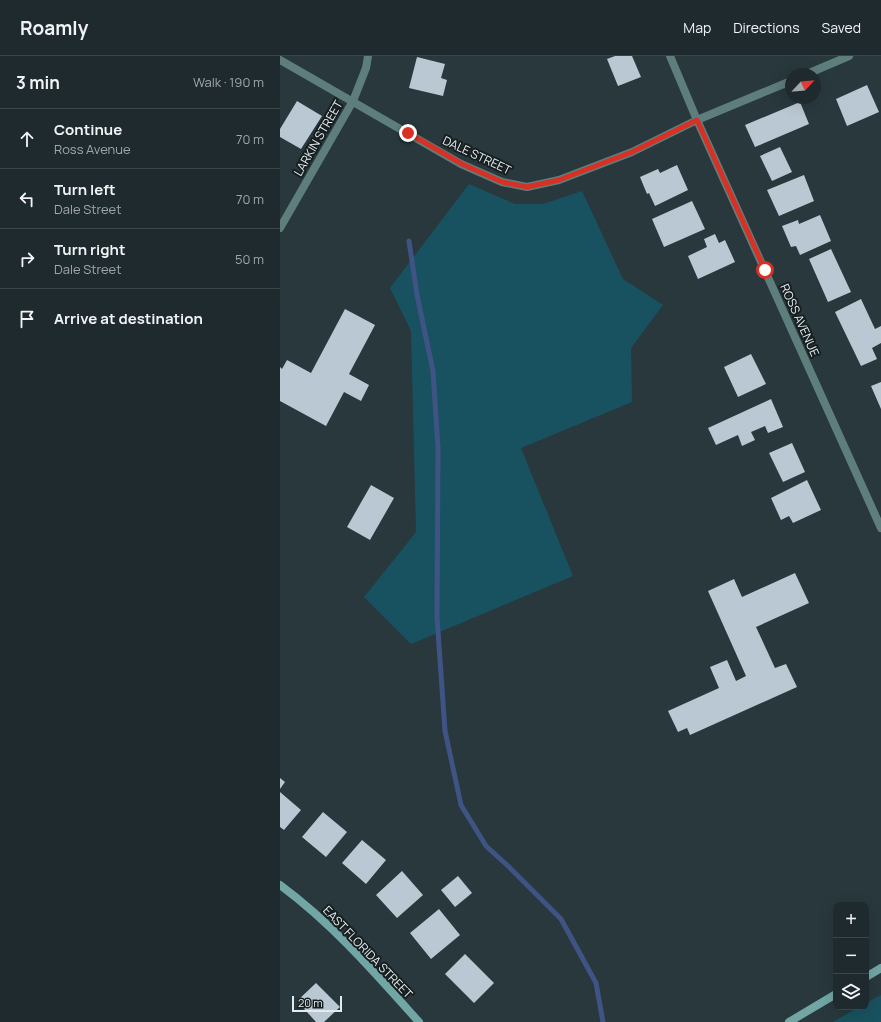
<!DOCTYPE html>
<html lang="en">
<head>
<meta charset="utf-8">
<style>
  body { margin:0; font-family:Manrope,sans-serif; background:#2b3639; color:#f1f3f6 }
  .controls { position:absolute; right:12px; bottom:12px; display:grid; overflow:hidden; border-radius:8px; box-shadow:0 4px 16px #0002 }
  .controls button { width:36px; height:36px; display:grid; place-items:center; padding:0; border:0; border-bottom:1px solid #3c4649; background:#1e2a2d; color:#f1f3f6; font:20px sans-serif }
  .compass { position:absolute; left:505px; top:12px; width:36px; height:36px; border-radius:50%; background:#1e2a2d; box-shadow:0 4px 16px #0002; rotate:64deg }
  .scale { position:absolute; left:12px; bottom:10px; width:50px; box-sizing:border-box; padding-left:4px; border:2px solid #e2ebee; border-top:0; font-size:11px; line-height:14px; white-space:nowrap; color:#e2ebee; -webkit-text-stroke:3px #171e20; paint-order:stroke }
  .stop { position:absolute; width:12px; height:12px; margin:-9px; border:3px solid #d93025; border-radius:50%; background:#fff }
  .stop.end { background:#d93025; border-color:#fff; box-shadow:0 1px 4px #0008 }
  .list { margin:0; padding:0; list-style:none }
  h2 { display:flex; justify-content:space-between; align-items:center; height:52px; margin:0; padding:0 16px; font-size:17px }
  h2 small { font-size:13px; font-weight:400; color:#a1a7aa }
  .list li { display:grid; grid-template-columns:26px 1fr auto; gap:12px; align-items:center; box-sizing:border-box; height:60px; padding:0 16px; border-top:1px solid #3c4649 }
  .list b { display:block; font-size:15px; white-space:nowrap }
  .list p { margin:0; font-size:13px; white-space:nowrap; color:#a1a7aa }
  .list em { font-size:13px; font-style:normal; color:#a1a7aa }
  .icon { flex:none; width:22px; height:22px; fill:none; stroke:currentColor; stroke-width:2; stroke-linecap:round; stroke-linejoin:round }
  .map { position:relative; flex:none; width:601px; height:966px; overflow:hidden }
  header { display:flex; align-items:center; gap:24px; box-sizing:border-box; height:56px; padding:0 20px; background:#1e2a2d; border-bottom:1px solid #3c4649 }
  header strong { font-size:19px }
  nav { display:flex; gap:22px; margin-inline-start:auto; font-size:14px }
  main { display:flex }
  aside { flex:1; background:#1e2a2d }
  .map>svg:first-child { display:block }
  .green { fill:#185260 }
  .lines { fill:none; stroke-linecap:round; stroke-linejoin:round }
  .stream { stroke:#3f5484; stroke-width:5 }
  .building { fill:#bac8d3 }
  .street { stroke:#5d7e7c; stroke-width:8 }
  .secondary { stroke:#71a6a4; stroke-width:8 }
  .route { stroke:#d93025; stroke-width:5 }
  .labels { text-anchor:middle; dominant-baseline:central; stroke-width:4; stroke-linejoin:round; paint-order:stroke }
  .street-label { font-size:12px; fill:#e2ebee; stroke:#171e20 }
</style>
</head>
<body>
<header>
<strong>Roamly</strong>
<nav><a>Map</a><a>Directions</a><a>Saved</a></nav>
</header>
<main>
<aside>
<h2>3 min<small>Walk · 190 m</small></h2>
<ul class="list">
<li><svg class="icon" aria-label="ahead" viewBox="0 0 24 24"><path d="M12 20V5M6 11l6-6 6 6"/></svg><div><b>Continue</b><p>Ross Avenue</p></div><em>70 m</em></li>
<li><svg class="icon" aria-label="left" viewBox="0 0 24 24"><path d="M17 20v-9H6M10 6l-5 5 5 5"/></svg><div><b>Turn left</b><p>Dale Street</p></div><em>70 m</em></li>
<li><svg class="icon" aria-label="right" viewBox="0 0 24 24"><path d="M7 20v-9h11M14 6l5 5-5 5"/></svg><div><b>Turn right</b><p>Dale Street</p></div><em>50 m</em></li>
<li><svg class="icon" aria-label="arrive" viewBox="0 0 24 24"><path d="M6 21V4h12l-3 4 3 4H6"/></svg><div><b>Arrive at destination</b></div></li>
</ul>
</aside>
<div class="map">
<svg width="601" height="966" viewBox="0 0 601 966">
  <rect width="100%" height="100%" fill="#28383c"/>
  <path class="green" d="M189 128 235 148H263L302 135 343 223 383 249 351 292 352 346 241 392 293 520 131 588 84 541 136 476 131 275 110 232Z
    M601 939V966H553L579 951H586V947Z"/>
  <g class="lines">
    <path class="stream" d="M129 185 137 239 153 315 158 392 157 561 165 675 181 749 206 790 228 810 281 863 316 927 323 966"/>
  </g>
  <path class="building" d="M335 0H352L361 21 338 30 327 3Z
    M137 1 165 8 161 22 167 24 163 40 129 32Z
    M587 29 599 56 567 70 556 43Z
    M17 45 42 60 21 93 0 81V73Z
    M520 46 529 68 475 91 465 69Z
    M500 91 512 116 492 125 480 100Z
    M397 109 408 134 375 150 369 137 367 138 360 121 378 113 380 117Z
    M524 119 534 145 499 160 487 134Z
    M412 145 425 173 384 191 372 163Z
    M540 159 551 185 520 199 516 190 511 191 502 170 518 164 519 168Z
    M435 178 439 187 445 184 455 206 418 223 408 200 427 191 424 183Z
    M551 193 571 236 548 246 529 203Z
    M581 243 595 273 601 270V287L592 292 597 303 581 310 555 256Z
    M65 253 95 269 69 318 89 329 81 345 64 336 46 370 0 345V311L2 313 7 304 31 317Z
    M471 298 486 328 458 341 444 311Z
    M601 326V353L591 330Z
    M491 343 503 371 488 377 485 370 471 376 475 384 462 390 458 379 436 389 428 372Z
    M512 387 525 416 503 426 489 397Z
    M527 424 541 454 513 467 509 460 501 464 491 442Z
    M91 429 114 442 90 484 67 471Z
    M515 517 529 547 476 571 495 612 506 608 517 631 410 679 407 672 398 676 388 655 439 632 430 611 447 604 456 625 466 620 428 535 454 523 462 541Z
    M0 722 5 726 0 733Z
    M0 736 21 754 4 774 0 771Z
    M43 756 67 776 46 801 22 781Z
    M82 784 106 804 86 828 62 807Z
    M122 815 143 839 117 862 96 839Z
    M178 820 192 837 175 851 161 834Z
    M159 853 180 879 151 903 130 877Z
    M185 898 214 927 194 947 165 918Z
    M36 927 60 951 44 966H36L17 945Z"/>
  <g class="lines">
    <path class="street" d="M390 0 417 64 601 472
      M0 4 181 108 222 126 247 131 279 124 352 96 417 64 511 25
      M527 18 569 0
      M0 172 73 45 86 12 88 0"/>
    <path class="secondary" d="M0 829C53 868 96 918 139 966
      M586 921 601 912
      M509 966 556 938"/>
  </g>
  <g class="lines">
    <path class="route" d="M128 77 182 108 222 126 247 131 279 124 352 96 417 64 485 214"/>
  </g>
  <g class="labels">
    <g class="street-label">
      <text transform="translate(38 82) rotate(-60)">LARKIN STREET</text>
      <text transform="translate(197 99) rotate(25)">DALE STREET</text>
      <text transform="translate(520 264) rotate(66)">ROSS AVENUE</text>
      <text transform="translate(88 896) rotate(46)">EAST FLORIDA STREET</text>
    </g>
  </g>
</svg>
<div class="controls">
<button>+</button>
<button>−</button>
<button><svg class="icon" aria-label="layers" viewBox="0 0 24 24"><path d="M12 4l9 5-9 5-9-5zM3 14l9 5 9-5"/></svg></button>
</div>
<svg class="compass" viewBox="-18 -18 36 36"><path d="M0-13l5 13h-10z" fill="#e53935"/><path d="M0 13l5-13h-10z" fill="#a1a7aa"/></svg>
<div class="scale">20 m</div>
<div class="stop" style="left:485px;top:214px"></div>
<div class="stop end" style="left:128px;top:77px"></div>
</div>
</main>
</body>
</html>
